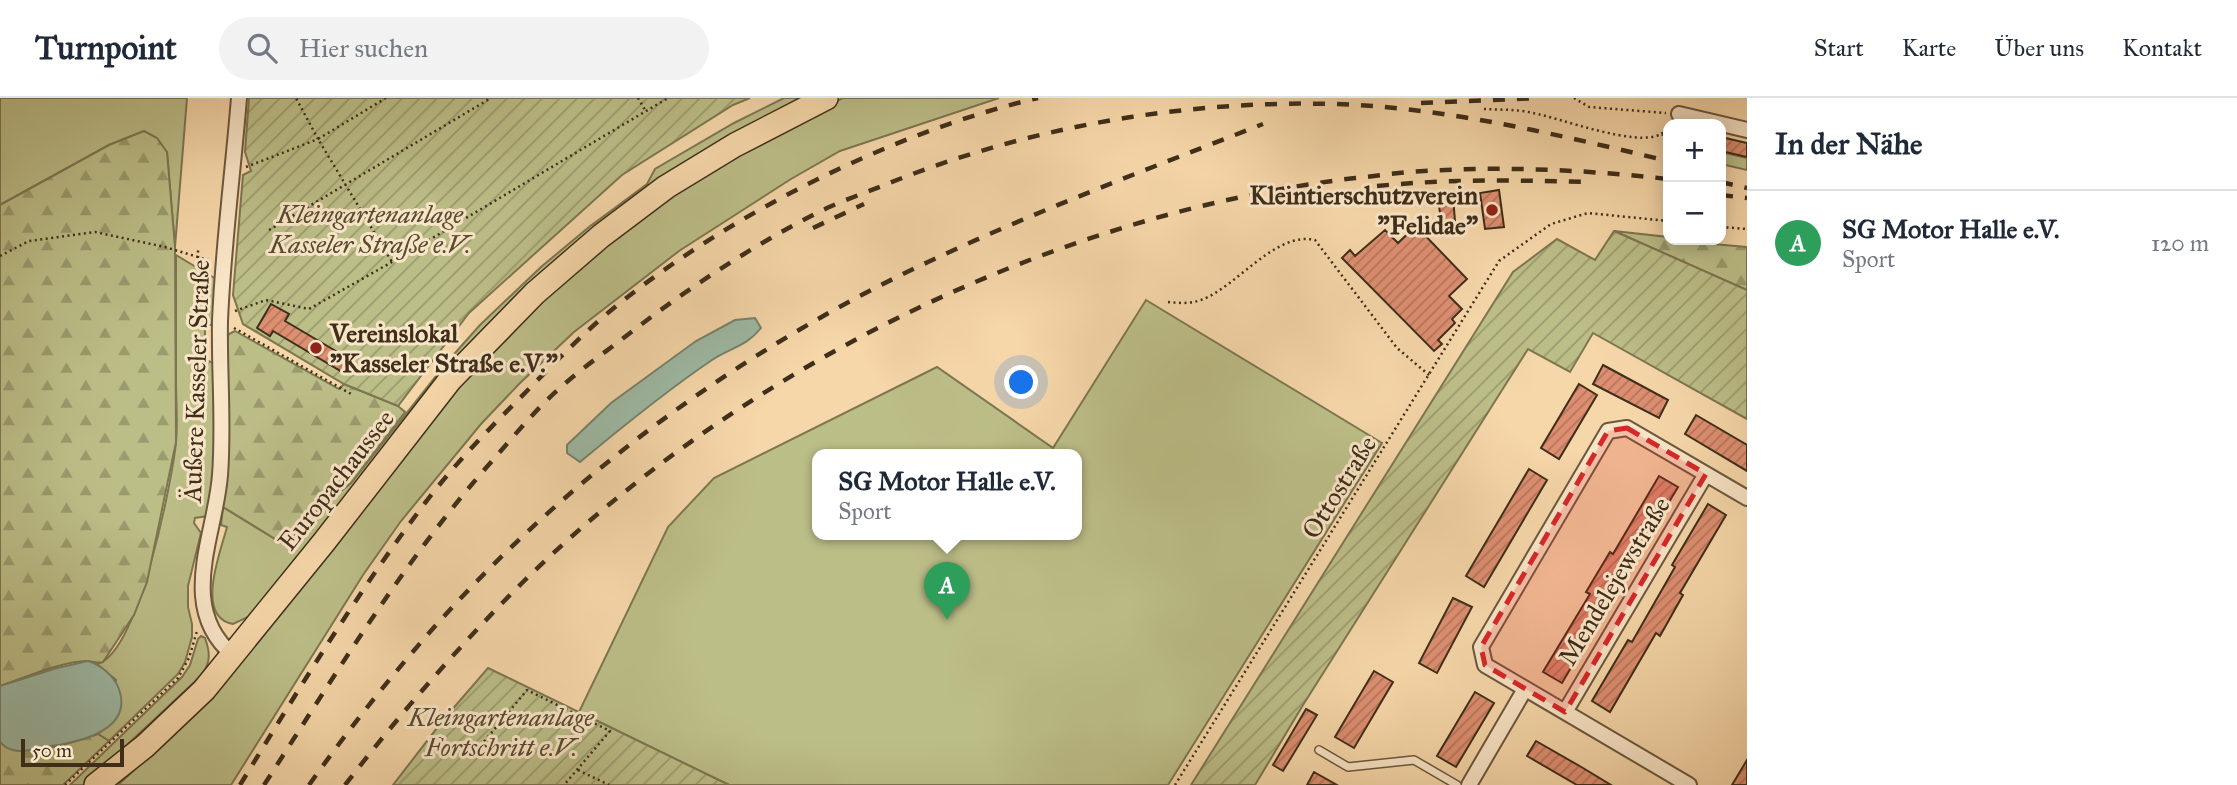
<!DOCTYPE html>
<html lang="de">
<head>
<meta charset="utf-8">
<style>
  body { margin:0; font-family:"IM FELL Great Primer",serif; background:#f2f2f3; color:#1f2937 }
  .controls { position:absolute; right:21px; top:21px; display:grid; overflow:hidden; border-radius:14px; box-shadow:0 4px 18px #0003 }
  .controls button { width:63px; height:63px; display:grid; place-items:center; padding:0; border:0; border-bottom:2px solid #e0e1e3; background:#fff; color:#1f2937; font:35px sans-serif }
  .scale { position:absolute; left:21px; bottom:18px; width:103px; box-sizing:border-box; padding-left:7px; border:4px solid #3e2e1a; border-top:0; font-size:19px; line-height:24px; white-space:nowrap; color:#3e2e1a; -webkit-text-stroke:5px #f9e5c7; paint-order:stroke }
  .you { position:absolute; left:1022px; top:285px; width:24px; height:24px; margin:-18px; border:5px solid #fff; border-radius:50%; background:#1a73e8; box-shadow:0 0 0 10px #1a73e833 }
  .badge { display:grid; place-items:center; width:46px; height:46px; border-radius:50%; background:#8f2418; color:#fff; font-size:23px; font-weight:700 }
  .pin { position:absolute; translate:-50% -58px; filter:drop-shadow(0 2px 4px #0008) }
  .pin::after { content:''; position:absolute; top:37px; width:24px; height:21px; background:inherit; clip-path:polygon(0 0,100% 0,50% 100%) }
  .popup { position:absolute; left:812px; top:351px; width:270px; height:91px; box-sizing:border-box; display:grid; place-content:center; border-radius:14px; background:#fff; filter:drop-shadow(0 2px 5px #0005); font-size:23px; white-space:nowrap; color:#747a83 }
  .popup b { font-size:26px; color:#1f2937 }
  .popup::after { content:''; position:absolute; left:50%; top:100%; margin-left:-14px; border:14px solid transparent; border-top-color:#fff }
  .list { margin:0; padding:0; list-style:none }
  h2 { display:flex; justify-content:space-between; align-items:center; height:91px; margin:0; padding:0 28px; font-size:30px }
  h2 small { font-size:23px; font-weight:400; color:#747a83 }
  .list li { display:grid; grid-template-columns:46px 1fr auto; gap:21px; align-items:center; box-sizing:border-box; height:105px; padding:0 28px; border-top:2px solid #e0e1e3 }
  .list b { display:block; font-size:26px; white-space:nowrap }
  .list p { margin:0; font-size:23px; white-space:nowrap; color:#747a83 }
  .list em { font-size:23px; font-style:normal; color:#747a83 }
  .icon { flex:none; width:38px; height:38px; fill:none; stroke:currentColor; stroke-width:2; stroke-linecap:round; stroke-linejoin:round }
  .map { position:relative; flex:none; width:1747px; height:687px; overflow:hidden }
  header { display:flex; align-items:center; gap:42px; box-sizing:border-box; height:98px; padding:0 35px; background:#fff; border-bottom:2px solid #e0e1e3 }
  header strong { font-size:33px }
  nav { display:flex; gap:38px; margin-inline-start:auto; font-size:24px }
  .search { width:490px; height:63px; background:#f2f2f3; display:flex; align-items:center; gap:18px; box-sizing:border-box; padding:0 24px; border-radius:38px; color:#747a83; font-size:26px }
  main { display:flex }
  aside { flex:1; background:#fff }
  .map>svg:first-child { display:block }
  .grass { fill:#bcbe88; stroke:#7d7651; stroke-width:2; fill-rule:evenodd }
  .forest { fill:url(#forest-firs); stroke:#7d7651; stroke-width:2 }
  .garden { fill:url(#garden-furrows); stroke:#7d7651; stroke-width:2 }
  .water { fill:#9dbaa5; stroke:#77826d; stroke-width:2 }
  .building { fill:url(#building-hatch); stroke:#3e2e1a; stroke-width:2 }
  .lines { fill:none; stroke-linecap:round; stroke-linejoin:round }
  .lane-casing { stroke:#6c583e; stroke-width:10 }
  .street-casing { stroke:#6c583e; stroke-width:18 }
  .primary-casing { stroke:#3e2e1a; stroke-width:26 }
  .path { stroke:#3e2e1a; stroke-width:2.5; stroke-dasharray:2 3.5; stroke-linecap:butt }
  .lane { stroke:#f9e5c7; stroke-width:7 }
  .street { stroke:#f9e5c7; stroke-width:14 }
  .primary { stroke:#f6d7a9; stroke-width:23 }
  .rail { stroke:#3e2e1a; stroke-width:4.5; stroke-dasharray:12 12; stroke-linecap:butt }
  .marked { fill:#d62828; fill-opacity:0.2; stroke:#d62828; stroke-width:5; stroke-dasharray:14 9; stroke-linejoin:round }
  .poi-dot { fill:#8f2418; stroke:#f9e5c7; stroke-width:2.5 }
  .labels { text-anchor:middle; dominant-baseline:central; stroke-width:6; stroke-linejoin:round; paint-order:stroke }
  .poi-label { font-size:26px; font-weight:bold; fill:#3e2e1a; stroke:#f9e5c7; text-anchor:end }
  .park-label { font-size:26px; font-style:italic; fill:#574b30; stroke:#f9e5c7 }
  .street-label { font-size:26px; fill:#3e2e1a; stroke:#f9e5c7 }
</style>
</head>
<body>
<header>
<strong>Turnpoint</strong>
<div class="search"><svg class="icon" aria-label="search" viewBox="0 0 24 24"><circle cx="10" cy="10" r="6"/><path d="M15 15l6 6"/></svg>Hier suchen</div>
<nav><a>Start</a><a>Karte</a><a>Über uns</a><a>Kontakt</a></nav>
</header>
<main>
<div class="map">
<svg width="1747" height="687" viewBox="0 0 1747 687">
  <defs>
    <pattern id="forest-firs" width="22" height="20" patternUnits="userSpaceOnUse" patternTransform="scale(1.75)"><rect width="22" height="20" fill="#bcbe88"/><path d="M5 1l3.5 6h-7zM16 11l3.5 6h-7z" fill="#9a9b6e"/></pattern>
    <pattern id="garden-furrows" width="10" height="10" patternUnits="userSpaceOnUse" patternTransform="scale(1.75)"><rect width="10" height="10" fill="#bcbe88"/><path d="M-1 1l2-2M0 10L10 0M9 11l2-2" fill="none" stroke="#9a9b6e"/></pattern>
    <pattern id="building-hatch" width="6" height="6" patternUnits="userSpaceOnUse" patternTransform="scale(1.75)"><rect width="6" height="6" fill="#de8f71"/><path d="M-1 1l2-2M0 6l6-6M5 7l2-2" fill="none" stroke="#b5755c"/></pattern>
  </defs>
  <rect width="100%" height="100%" fill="#f6d7a9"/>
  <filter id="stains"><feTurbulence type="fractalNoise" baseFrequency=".00286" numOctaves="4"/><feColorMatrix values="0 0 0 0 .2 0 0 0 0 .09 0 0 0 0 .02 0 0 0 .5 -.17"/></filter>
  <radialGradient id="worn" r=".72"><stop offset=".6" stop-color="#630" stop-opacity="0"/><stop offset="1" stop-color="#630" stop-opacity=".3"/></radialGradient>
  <path class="grass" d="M0 0H187L175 149 167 54 144 33 109 47 0 107Z
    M784 0H809L596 132 248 519 233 526C194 519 221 453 227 429L221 427 223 409 285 447 310 423 332 393 342 392 351 385 448 263 480 227 541 169 589 129 647 86 655 71 734 25Z
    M843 0H999L840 53 791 81 679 153 574 234 519 286 481 326 401 423 363 477 231 687H118L188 622 229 579 400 355 516 223 670 95 782 29Z
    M1721 54 1747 60V72L1721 66Z
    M176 157 216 181 214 226 205 228V262L214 265 217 361 208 418 195 420 194 425 201 435 188 488V509L192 526V539L185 564 178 576 109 643 98 636 111 625 116 582 97 566C138 556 172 384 176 344 178 325 176 305 176 285 176 242 176 200 176 157Z
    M1146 202 1382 345 1168 687H729L579 614 668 429 714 380 937 269 1053 350ZM818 356H1076V436H818Z
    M201 538 205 540C210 554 211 564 202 577L84 687H70L182 579 190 567 198 541Z"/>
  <path class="forest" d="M144 33 157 40 167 54 175 149 176 344 147 484 134 517 103 564C97 566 93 563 87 563 63 563 24 580 0 588V107L109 47Z
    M1614 133 1668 139V142L1747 149V192Z
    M235 233 339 291 344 286 398 308 405 314 351 385 342 392 331 393 310 423 285 447 223 409 228 374 227 241 229 236Z
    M98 636 109 643 63 687H0V643C14 664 78 643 98 636Z"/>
  <path class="garden" d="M249 0H750L733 7 622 77 469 215 398 308 344 286 243 226 233 197 243 77 251 73 245 54Z
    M1614 133 1747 192V321L1593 235 1570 274 1528 251 1303 607 1255 687H1191L1513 174 1557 141 1595 162Z
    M488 570 729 687H393L444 621Z"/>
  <path class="water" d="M755 220 761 230C747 248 730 250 712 262 666 293 622 329 580 364L567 355V347L611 305 696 243 735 222Z
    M88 563C101 567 114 578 119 591 134 634 75 645 45 649 36 651 22 655 13 652 7 651 3 648 0 643V588L57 570Z"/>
  <path class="building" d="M1721 39 1747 45V59L1721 53Z
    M1499 92 1504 129 1485 131 1480 95Z
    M1453 98 1456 136 1443 138 1438 100Z
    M1416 128 1467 181 1449 198 1462 211 1452 221 1455 225 1438 242 1442 246 1434 253 1342 160 1350 152 1355 158 1385 132 1398 145Z
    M271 206 289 216 285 223 351 262 344 275 273 233 270 238 257 230Z
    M1603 267 1668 302 1659 320 1593 286Z
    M1579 286 1597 297 1559 361 1541 350Z
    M1696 317 1747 347V373L1685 336Z
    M1529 371 1547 382 1484 489 1466 478Z
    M1659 378 1678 389 1642 449 1638 447 1594 522 1598 524 1562 585 1543 574 1590 496 1586 494 1610 454 1613 456Z
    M1708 406 1726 417 1680 495 1683 497 1660 538 1656 535 1610 614 1592 603 1628 542 1632 544 1675 469 1672 467Z
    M1453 500 1472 509 1437 575 1419 565Z
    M1374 573 1393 584 1354 650 1335 639Z
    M1475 594 1494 605 1456 669 1437 658Z
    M1306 611 1317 617 1283 673 1273 667Z
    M1536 643 1583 670 1611 687H1577L1527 658Z
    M1747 662V687H1732Z
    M1314 674 1337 687H1307Z"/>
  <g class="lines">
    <g class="lane-casing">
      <path id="lane" d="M1319 652 1348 669 1414 662 1457 687"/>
    </g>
    <g class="street-casing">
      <path id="street" d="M1679 16 1747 32
        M233 557C215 542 205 522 203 498 200 458 217 417 220 377 224 326 219 274 220 223 223 149 233 74 239 0
        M1565 614 1706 376
        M1469 687 1525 591
        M1689 687 1485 567 1481 549 1608 333 1627 330 1747 400"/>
    </g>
    <g class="primary-casing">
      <path id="primary" d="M96 687 145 648 204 592 324 444 450 282 535 195 601 138 666 89 735 47 826 0"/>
    </g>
    <path class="path" d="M386 0 318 41 392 164
      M638 0 645 12
      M1574 0 1589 9 1666 15
      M1484 11C1500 12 1517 11 1533 15 1560 20 1637 50 1661 36 1663 35 1667 30 1668 28
      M1662 36 1668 42
      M246 69 318 41 296 0
      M1721 129 1747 131
      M269 132 491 0
      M0 158 29 143 95 134 165 149 211 163
      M198 160V150
      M1168 204C1179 205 1190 206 1201 202 1237 189 1275 133 1315 142L1397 250 1429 277
      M235 213 266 202 309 211 392 164 668 0
      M234 230 353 297
      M477 652 527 592 610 633 564 687
      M578 672 609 687
      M65 687 178 580 189 560 197 533
      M1175 687 1499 163 1551 126 1588 115 1668 123"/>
    <use href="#lane" class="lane"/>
    <use href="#street" class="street"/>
    <use href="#primary" class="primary"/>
    <path class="rail" d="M1421 5 1540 0
      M1721 84 1747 90
      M1377 88C1447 81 1517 82 1587 84
      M1721 97 1747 100
      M813 130 864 106
      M240 687C297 594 354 500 419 413 447 375 480 340 513 307 548 272 581 236 620 205 734 114 896 33 1038 0
      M264 687C336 576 404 462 492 363 514 338 536 311 561 289 580 272 601 257 621 242 685 192 754 146 827 110 845 102 864 95 882 88 1026 29 1181 2 1336 6 1449 10 1559 37 1668 63
      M309 687C341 642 375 598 411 556 551 390 732 256 928 164 1038 112 1151 70 1263 26
      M345 687C400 616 458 549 522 485 739 271 1052 116 1355 80 1378 78 1401 74 1424 73 1506 68 1587 72 1668 81"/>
  </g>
  <path class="marked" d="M1627 330 1706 376 1565 614 1485 567 1481 549 1608 333Z"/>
  <g class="poi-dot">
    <circle cx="1492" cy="112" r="7"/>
    <circle cx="316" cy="250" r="7"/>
  </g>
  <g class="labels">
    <g class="poi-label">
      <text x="1478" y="97">Kleintierschutzverein<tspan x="1478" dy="30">"Felidae"</tspan></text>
      <text x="330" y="235" text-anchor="start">Vereinslokal<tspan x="330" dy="30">"Kasseler Straße e.V."</tspan></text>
    </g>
    <g class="park-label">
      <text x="370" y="116">Kleingartenanlage<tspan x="370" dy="30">Kasseler Straße e.V.</tspan></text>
      <text x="501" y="619">Kleingartenanlage<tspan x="501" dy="30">Fortschritt e.V.</tspan></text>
    </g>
    <g class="street-label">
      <text transform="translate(196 283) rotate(-88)">Äußere Kasseler Straße</text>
      <text transform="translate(336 382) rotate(-52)">Europachaussee</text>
      <text transform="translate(1339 389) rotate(-58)">Ottostraße</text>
      <text transform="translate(1614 483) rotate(-59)">Mendelejewstraße</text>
    </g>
  </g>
  <rect width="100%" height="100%" filter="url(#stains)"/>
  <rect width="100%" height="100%" fill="url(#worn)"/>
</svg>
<div class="controls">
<button>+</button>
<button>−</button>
</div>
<div class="scale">50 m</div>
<div class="you"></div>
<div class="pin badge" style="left:947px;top:522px;background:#2e9e5b">A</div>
<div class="popup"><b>SG Motor Halle e.V.</b>Sport</div>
</div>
<aside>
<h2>In der Nähe<small></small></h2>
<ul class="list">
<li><span class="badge" style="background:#2e9e5b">A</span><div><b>SG Motor Halle e.V.</b><p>Sport</p></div><em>120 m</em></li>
</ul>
</aside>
</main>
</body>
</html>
